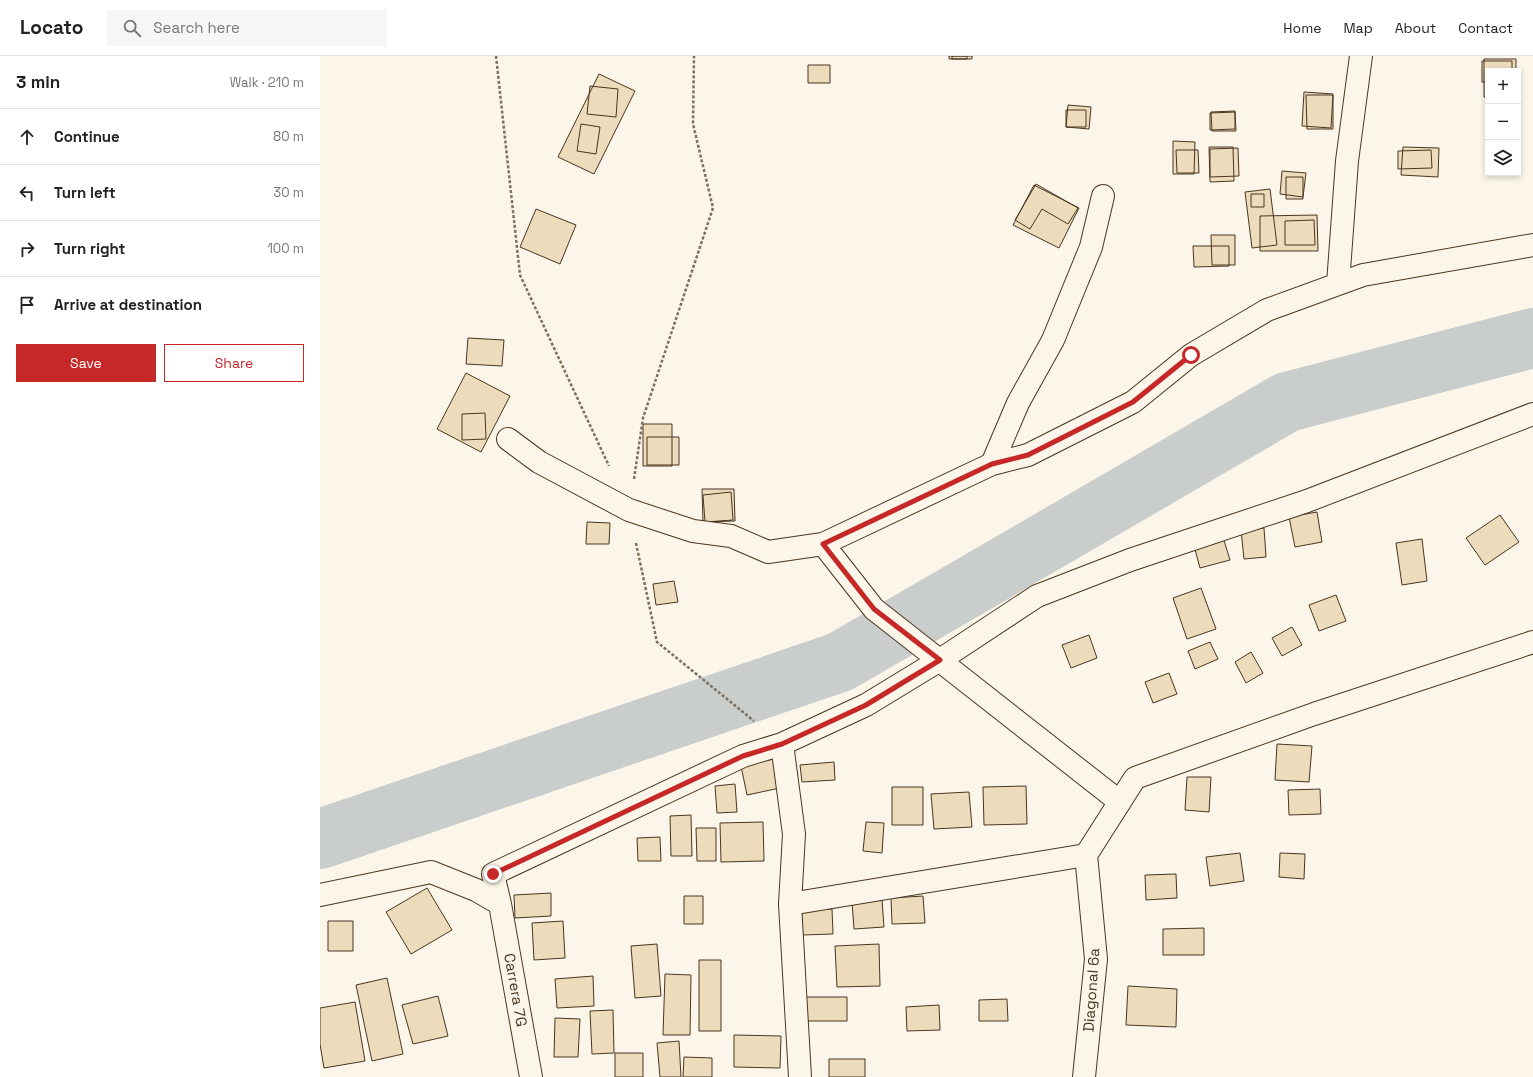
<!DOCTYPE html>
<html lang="en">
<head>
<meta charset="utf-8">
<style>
  body { margin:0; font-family:"Space Grotesk",sans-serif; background:#f6f6f6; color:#222 }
  .controls { position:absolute; right:12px; top:12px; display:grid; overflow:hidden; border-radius:0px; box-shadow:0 2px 6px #0003 }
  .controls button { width:36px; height:36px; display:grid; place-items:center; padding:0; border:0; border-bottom:1px solid #e0e0e0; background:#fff; color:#222; font:20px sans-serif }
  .stop { position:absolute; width:12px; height:12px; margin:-9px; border:3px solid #c62828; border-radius:50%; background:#fff }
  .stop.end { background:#c62828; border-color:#fff; box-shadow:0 1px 4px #0008 }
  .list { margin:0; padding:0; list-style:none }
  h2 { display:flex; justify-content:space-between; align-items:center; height:52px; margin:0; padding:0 16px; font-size:17px }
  h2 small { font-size:13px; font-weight:400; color:#767676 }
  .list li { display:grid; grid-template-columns:26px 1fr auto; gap:12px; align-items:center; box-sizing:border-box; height:56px; padding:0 16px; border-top:1px solid #e0e0e0 }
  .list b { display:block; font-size:15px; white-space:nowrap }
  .list em { font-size:13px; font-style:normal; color:#767676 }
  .actions { display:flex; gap:8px; padding:12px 16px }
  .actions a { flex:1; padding:9px 0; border:1px solid #c62828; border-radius:0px; text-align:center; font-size:14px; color:#c62828 }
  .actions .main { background:#c62828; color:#fff }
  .icon { flex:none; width:22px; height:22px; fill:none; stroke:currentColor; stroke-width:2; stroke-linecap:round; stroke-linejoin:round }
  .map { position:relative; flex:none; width:1213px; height:1021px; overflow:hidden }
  header { display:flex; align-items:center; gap:24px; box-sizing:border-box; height:56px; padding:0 20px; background:#fff; border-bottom:1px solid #e0e0e0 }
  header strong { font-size:19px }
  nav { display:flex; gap:22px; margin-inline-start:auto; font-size:14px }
  .search { width:280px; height:36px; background:#f6f6f6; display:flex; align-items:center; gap:10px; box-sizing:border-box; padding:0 14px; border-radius:0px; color:#767676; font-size:15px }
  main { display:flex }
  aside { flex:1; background:#fff }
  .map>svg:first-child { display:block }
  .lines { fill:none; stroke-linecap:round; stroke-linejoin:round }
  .river { stroke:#c9cecd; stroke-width:60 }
  .building { fill:#ecdcbc; stroke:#4a3520 }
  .minor-casing { stroke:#4a3520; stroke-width:24 }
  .path { stroke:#7f6f5c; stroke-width:2.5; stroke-dasharray:3 2; stroke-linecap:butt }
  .minor { stroke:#fbf6e9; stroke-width:22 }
  .route { stroke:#c62828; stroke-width:5 }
  .labels { text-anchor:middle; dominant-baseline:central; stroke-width:3; stroke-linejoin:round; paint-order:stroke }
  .street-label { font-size:15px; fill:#4a3520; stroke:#fbf6e9 }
</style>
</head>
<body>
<header>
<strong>Locato</strong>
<div class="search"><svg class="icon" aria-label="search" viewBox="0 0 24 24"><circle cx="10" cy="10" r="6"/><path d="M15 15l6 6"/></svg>Search here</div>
<nav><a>Home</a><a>Map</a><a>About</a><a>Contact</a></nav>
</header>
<main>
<aside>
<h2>3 min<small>Walk · 210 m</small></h2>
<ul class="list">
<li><svg class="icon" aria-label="ahead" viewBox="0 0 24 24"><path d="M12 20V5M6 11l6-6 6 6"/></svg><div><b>Continue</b></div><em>80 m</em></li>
<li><svg class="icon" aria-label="left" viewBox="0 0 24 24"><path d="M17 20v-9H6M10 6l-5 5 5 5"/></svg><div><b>Turn left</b></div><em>30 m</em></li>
<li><svg class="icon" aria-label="right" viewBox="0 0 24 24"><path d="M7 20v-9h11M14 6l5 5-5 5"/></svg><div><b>Turn right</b></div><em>100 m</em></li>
<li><svg class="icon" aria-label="arrive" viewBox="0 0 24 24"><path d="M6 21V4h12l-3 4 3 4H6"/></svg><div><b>Arrive at destination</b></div></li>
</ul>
<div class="actions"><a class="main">Save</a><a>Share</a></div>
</aside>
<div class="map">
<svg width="1213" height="1021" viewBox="0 0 1213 1021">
  <rect width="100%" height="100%" fill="#fbf6e9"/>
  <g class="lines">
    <path class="river" d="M0 783 520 606 967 346 1213 282"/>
  </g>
  <path class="building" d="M629 0H652V3H629Z
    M632 0H647V3H632Z
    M1164 3H1196V15H1168V41H1164Z
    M1162 5H1192V15H1168V26H1162Z
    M488 9H510V27H488Z
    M279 18 315 35 274 118 238 101Z
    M270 30 298 33 296 61 267 58Z
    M984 36 1013 38 1011 72 982 70Z
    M986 39H1013V73H987Z
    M748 49 771 51 769 73 746 71Z
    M746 54H766V71H746Z
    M915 55 916 75H892L891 56Z
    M915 56V73L890 74V57Z
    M261 68 280 71 276 98 257 95Z
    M853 85 875 86 874 118H853Z
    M889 91H913L914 125 890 126Z
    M1083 91 1119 92 1118 121 1081 119Z
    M918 92 919 120 890 121V93Z
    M856 94H878L879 117H857Z
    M1111 94 1112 112 1078 113V95Z
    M962 115 986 117 983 141 960 138Z
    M966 121H983V143H966Z
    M716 128 758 152 748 168 722 153 710 173 695 164Z
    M714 129 759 152 739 192 693 169Z
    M950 133 957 189 932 192 925 136Z
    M931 138H944V151H931Z
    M216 153 256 169 240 208 200 191Z
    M997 159 998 195H940V160Z
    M994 164 995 189H965V165Z
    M891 179H915V209H892Z
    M873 190H909V210L874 211Z
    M148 282 184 284 182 310 146 308Z
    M146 317 190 340 161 396 117 373Z
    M165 357 166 383 142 384V358Z
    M323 368H352V410H323Z
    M327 381H359V409H327Z
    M382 433H414L415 465 383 466Z
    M411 436 413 464 385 466 383 439Z
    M997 456 1002 486 975 491 969 461Z
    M1180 459 1199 486 1165 509 1146 482Z
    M267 466 290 467 289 488H266Z
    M944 472 946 501 924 503 921 474Z
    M902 478 910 504 880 512 873 486Z
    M1102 483 1107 525 1082 529 1076 487Z
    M354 525 358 546 336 549 333 528Z
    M881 532 896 573 867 583 853 542Z
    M1016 539 1026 565 999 575 989 549Z
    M972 571 982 589 962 600 952 582Z
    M769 579 777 602 751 612 742 589Z
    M890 586 898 603 875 613 868 595Z
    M931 596 943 617 926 627 915 606Z
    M849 617 857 638 833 647 825 626Z
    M957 688 992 690 989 726 955 724Z
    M454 703 460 732 427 739 421 710Z
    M514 706 515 724 482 726 480 709Z
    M867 721H891L889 756 865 754Z
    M415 728 417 756 397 757 395 730Z
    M706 730 707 768 664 769 663 731Z
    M572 731H603V769H572Z
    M1000 733 1001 758 969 759 968 734Z
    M649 736 652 771 614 773 611 738Z
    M371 759 372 800H351L350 760Z
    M443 766 444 805 401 806 400 767Z
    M546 766 564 767 562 797 543 795Z
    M376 772H396V805H377Z
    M340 781 341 805H318L317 782Z
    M920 797 924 825 890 830 886 801Z
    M960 797 985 798 984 823 959 821Z
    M856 818 857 842 826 844 825 819Z
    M107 832 132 874 91 898 66 856Z
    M231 837V860L195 862 194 839Z
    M364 840H383V868H364Z
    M603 840 605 867 572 868 571 842Z
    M562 844 564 871 534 873 532 846Z
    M512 853 513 878 482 879 481 855Z
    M8 865H33V895H8Z
    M243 865 245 902 214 904 212 867Z
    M884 872V899H843V873Z
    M337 888 341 940 315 942 311 890Z
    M559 888 560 930 517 931 515 890Z
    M379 904H401V975H379Z
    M345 918 371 919 370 979H343Z
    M273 920 274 950 237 952 235 923Z
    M67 922 83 998 52 1005 36 929Z
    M808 930 857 933 856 971 806 969Z
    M118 940 128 980 93 988 82 949Z
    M486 941H527V965H486Z
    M687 943 688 965H659V944Z
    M35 946 45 1005 4 1012 0 988V952Z
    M619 949 620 974 587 975 586 951Z
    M293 954 294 997 272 998 270 955Z
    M235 962 260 963 258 1001H234Z
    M414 979 461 980 460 1012 414 1011Z
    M359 985 361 1021H340L337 987Z
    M295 997H323V1021H295Z
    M364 1001 392 1002V1021H363Z
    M509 1003H545V1021H509Z"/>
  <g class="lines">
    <g class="minor-casing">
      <path id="minor" d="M1018 228 1027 105 1041 0
        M188 383 219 406 309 454 373 475 411 480 448 496 503 488 672 408 708 399 813 346 871 299 947 254 1043 219 1213 189
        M672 408 698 347 733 284 771 191 783 140
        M503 488 554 553 800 746
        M462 688 474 778 470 848 480 1021
        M0 839 111 816 156 834 180 848 173 818 423 700 462 688 546 649 620 604 717 540 810 504 987 445 1213 358
        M180 848 211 1021
        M470 848 766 799 815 722 994 658 1213 586
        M764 1021 776 903 766 799"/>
    </g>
    <path class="path" d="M176 0 200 219 289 410
      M314 423 323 362 393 152 373 68 374 0
      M316 487 337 586 434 665"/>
    <use href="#minor" class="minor"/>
  </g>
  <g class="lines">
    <path class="route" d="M173 818 423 700 462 688 546 649 620 604 554 553 503 488 672 408 708 399 813 346 871 299"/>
  </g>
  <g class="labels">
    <g class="street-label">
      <text transform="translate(196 934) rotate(80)">Carrera 7G</text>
      <text transform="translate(771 934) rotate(-86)">Diagonal 6a</text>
    </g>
  </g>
</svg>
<div class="controls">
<button>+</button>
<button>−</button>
<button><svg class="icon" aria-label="layers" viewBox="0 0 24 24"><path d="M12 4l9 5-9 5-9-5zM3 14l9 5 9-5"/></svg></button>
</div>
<div class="stop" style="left:871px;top:299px"></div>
<div class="stop end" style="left:173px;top:818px"></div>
</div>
</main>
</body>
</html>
